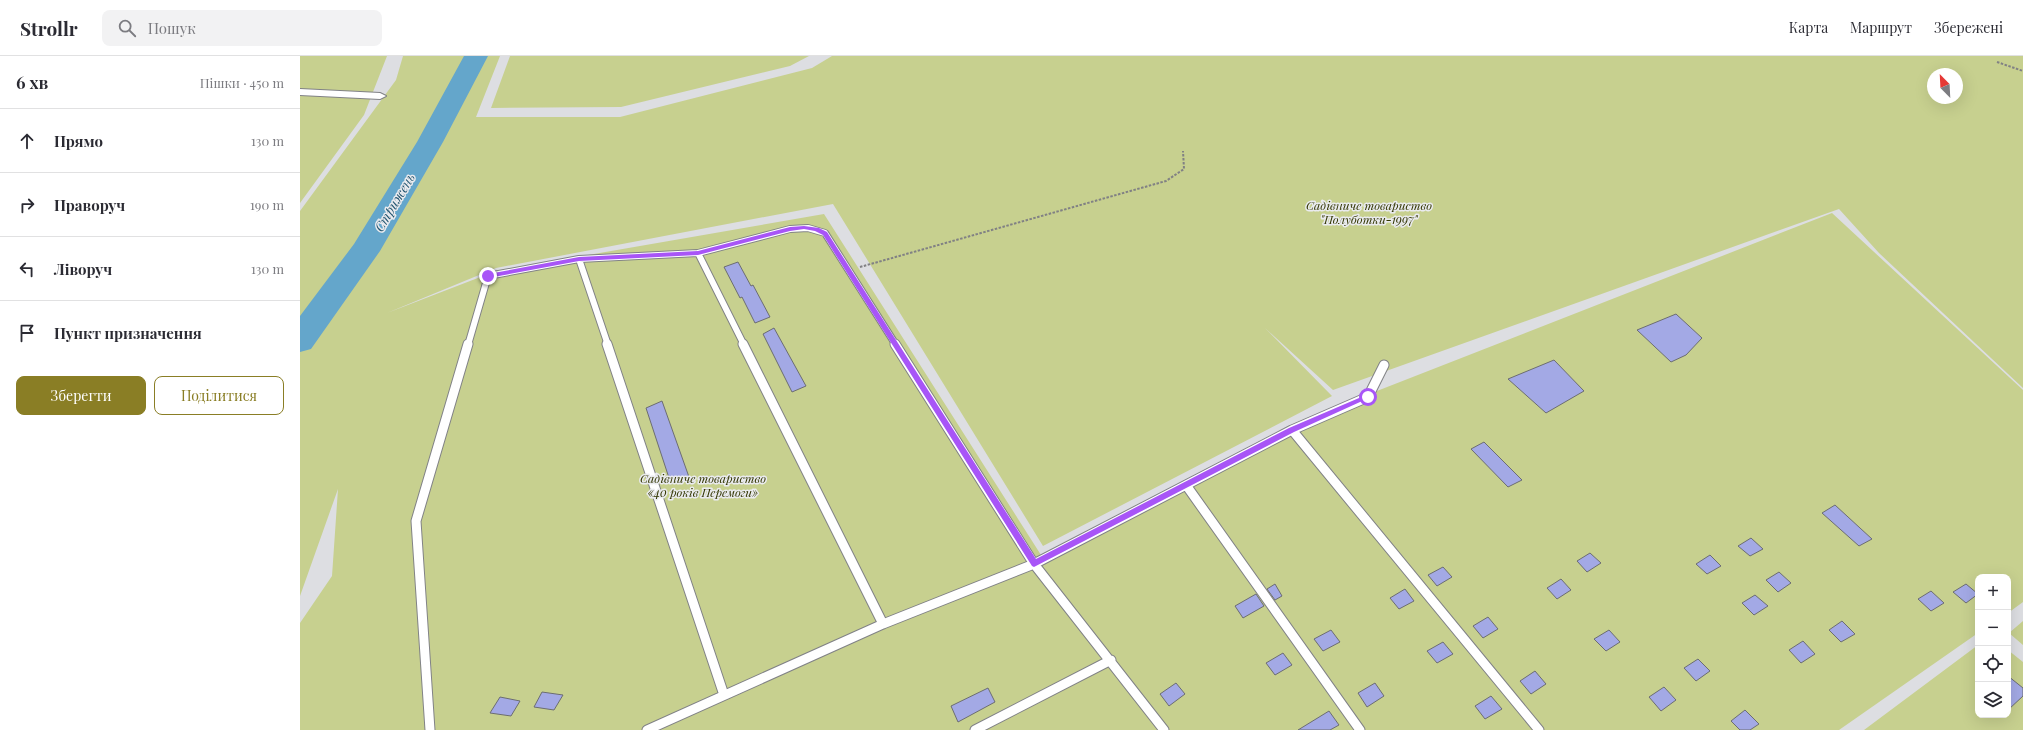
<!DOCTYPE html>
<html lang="uk">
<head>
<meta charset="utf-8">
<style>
  body { margin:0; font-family:"Playfair Display",serif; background:#f2f2f3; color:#2b2b33 }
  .controls { position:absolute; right:12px; bottom:12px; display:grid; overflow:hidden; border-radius:8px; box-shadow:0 4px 16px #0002 }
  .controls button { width:36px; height:36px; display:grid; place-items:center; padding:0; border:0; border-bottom:1px solid #e1e1e2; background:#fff; color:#2b2b33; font:20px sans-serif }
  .compass { position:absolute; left:1627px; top:12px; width:36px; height:36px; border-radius:50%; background:#fff; box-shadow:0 4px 16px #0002; rotate:336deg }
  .stop { position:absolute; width:12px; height:12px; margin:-9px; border:3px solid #a855f7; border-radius:50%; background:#fff }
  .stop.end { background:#a855f7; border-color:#fff; box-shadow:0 1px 4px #0008 }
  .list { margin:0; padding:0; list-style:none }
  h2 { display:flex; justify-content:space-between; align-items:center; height:52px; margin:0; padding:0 16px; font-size:17px }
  h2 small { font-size:13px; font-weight:400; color:#7c7c81 }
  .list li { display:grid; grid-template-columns:26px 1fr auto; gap:12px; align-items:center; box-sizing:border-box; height:64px; padding:0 16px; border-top:1px solid #e1e1e2 }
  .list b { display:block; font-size:15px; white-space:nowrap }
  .list em { font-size:13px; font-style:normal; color:#7c7c81 }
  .actions { display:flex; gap:8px; padding:12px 16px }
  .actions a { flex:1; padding:9px 0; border:1px solid #8a7e25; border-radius:8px; text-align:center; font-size:14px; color:#8a7e25 }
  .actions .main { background:#8a7e25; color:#fff }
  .icon { flex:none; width:22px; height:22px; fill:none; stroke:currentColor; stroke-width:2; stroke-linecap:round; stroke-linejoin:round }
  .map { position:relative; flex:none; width:1723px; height:674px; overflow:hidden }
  header { display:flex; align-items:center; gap:24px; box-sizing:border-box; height:56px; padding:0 20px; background:#fff; border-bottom:1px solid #e1e1e2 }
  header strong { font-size:19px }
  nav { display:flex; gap:22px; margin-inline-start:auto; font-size:14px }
  .search { width:280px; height:36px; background:#f2f2f3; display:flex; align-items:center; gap:10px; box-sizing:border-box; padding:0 14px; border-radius:8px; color:#7c7c81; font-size:15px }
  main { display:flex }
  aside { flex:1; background:#fff }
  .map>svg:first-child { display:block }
  .green { fill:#c7d08f; fill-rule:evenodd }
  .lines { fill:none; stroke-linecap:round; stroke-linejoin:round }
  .river { fill:#64a6cb; fill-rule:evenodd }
  .building { fill:#a3a9e5; stroke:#6c6d71 }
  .lane-far1-casing { stroke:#818286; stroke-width:8 }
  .lane-casing { stroke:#818286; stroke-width:11 }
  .street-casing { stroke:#818286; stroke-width:2 }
  .path { stroke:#818184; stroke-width:2; stroke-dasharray:2.5 1.5; stroke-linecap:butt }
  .lane-far1 { stroke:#fff; stroke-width:6 }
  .lane { stroke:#fff; stroke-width:9 }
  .street { fill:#fff; fill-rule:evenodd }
  .route { fill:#a855f7 }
  .labels { text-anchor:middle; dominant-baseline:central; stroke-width:3; stroke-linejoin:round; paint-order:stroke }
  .park-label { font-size:12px; font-style:italic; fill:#333703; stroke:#eaebef }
  .water-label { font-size:13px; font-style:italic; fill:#235671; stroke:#eaebef }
</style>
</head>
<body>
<header>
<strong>Strollr</strong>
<div class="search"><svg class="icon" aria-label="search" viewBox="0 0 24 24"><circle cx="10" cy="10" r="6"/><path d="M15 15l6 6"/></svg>Пошук</div>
<nav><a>Карта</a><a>Маршрут</a><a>Збережені</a></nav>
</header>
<main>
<aside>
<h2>6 хв<small>Пішки · 450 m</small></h2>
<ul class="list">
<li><svg class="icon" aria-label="ahead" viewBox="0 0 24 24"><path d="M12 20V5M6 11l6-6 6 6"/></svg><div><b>Прямо</b></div><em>130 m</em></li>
<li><svg class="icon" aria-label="right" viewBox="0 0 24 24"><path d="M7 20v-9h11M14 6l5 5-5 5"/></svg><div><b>Праворуч</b></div><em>190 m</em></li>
<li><svg class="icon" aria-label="left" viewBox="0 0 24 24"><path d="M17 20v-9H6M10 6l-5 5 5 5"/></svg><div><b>Ліворуч</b></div><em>130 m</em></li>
<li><svg class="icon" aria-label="arrive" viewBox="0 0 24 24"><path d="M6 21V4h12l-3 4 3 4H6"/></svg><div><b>Пункт призначення</b></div></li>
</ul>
<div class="actions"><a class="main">Зберегти</a><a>Поділитися</a></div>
</aside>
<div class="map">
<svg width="1723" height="674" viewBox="0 0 1723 674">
  <rect width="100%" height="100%" fill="#dddee2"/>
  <path class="green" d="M0 0H87L64 59 0 147Z
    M103 0H200L176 61H320L512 12 532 0H1723V332L1579 197 1539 153 1033 334 965 272 1032 340 743 490 533 148 196 212 87 257 196 215 524 158 741 499 995 367 1532 157 1723 334V546L1708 557V521H1678V577L1539 674H0V567L32 520 38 433 0 540V155L96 24ZM1633 18H1657V42H1633Z
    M210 0H509L490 10 321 51 191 52Z
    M1723 565V589L1709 577Z
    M1678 589V659H1708V594L1723 606V674H1564Z"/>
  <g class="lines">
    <path class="river" d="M164 0H188L143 86 80 195 11 293 0 296V260L54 188 117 86Z"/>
  </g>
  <path class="building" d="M438 206 451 230 453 229 470 261 455 267 442 241 440 242 424 211Z
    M1376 258 1402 282 1386 299 1371 306 1337 274Z
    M474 272 506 330 492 336 463 278Z
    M1254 304 1284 335 1246 357 1208 323Z
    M362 345 389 421 371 428 346 352Z
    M1184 386 1222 424 1208 431 1171 393Z
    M1535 449 1560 472 1572 483 1559 490 1522 457Z
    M1451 482 1463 493 1450 500 1438 490Z
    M1290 497 1301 507 1287 516 1277 505Z
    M1410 499 1421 510 1407 518 1396 508Z
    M1143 511 1152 521 1137 530 1128 519Z
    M1479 516 1491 527 1478 536 1466 524Z
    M1261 523 1271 534 1257 543 1247 532Z
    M975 528 982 540 975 544 967 533Z
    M1666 528 1678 538 1666 547 1653 536Z
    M1105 533 1114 545 1099 553 1090 542Z
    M1631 535 1644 547 1631 555 1618 543Z
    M956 538 964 550 943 562 935 550Z
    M1455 539 1468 550 1454 559 1442 547Z
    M1188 561 1198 573 1183 582 1173 570Z
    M1542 565 1555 578 1541 586 1529 574Z
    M1031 574 1040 586 1023 595 1014 583Z
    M1309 574 1320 586 1306 595 1294 583Z
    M1503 585 1515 598 1501 607 1489 594Z
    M1143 586 1153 598 1137 607 1127 595Z
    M983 597 992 609 975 619 966 607Z
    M1398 603 1410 615 1396 625 1384 612Z
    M1235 615 1246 628 1231 638 1220 625Z
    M1708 620 1723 632V640L1708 654Z
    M876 627 885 638 869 650 860 638Z
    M1075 627 1084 640 1067 651 1058 637Z
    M1364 631 1376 644 1361 655 1349 641Z
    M688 632 695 646 658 666 651 650Z
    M242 636 263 639 254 654 234 651Z
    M1191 640 1202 653 1185 663 1175 650Z
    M200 641 220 645 211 660 190 657Z
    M1445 654 1459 668 1450 674H1440L1431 665Z
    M1029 655 1039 669 1030 674H998Z"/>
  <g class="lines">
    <g class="lane-far1-casing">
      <path id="lane-far1" d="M168 289 188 220 279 203
        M308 289 279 203 398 197
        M444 289 398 197 490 173 508 172 525 177 596 289"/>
    </g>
    <g class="lane-casing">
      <path id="lane" d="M307 288 424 639
        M443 288 583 568
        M595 288 734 508 864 674
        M992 374 1239 674
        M886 429 1060 674
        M130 674 116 465 168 288
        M347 674 583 568 734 508 992 374 1068 341 1084 309
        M675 674 811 604"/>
    </g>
    <g class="street-casing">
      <path id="street" d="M0 33 80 37 86 40 80 43 0 39Z"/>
    </g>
    <path class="path" d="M1697 6 1723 15
      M560 211 866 125 884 113 883 95"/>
    <use href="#lane-far1" class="lane-far1"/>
    <use href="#lane" class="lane"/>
    <use href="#street" class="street"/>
  </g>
  <path class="route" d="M504 170 519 172 527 176 736 503 989 372 1066 339 1068 338 1071 341 994 376 734 511 732 510 523 179 515 175 504 173 490 175 398 199 279 205 188 222 185 220 188 218 279 201 398 195 490 171Z"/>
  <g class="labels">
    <g class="park-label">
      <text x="1069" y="149">Садівниче товариство<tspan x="1069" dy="14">"Полуботки-1997"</tspan></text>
      <text x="403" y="422">Садівниче товариство<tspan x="403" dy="14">«40 років Перемоги»</tspan></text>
    </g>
    <g class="water-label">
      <text transform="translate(94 146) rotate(-59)">Стрижень</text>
    </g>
  </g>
</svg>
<div class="controls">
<button>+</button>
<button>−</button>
<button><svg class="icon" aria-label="locate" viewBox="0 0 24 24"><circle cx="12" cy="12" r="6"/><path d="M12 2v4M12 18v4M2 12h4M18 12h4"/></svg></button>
<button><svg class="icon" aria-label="layers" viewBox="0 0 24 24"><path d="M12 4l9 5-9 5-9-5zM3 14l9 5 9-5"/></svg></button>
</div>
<svg class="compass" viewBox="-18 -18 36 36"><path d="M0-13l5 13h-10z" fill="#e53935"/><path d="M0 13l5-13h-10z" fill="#7c7c81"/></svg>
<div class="stop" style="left:1068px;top:341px"></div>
<div class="stop end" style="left:188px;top:220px"></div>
</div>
</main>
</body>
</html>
